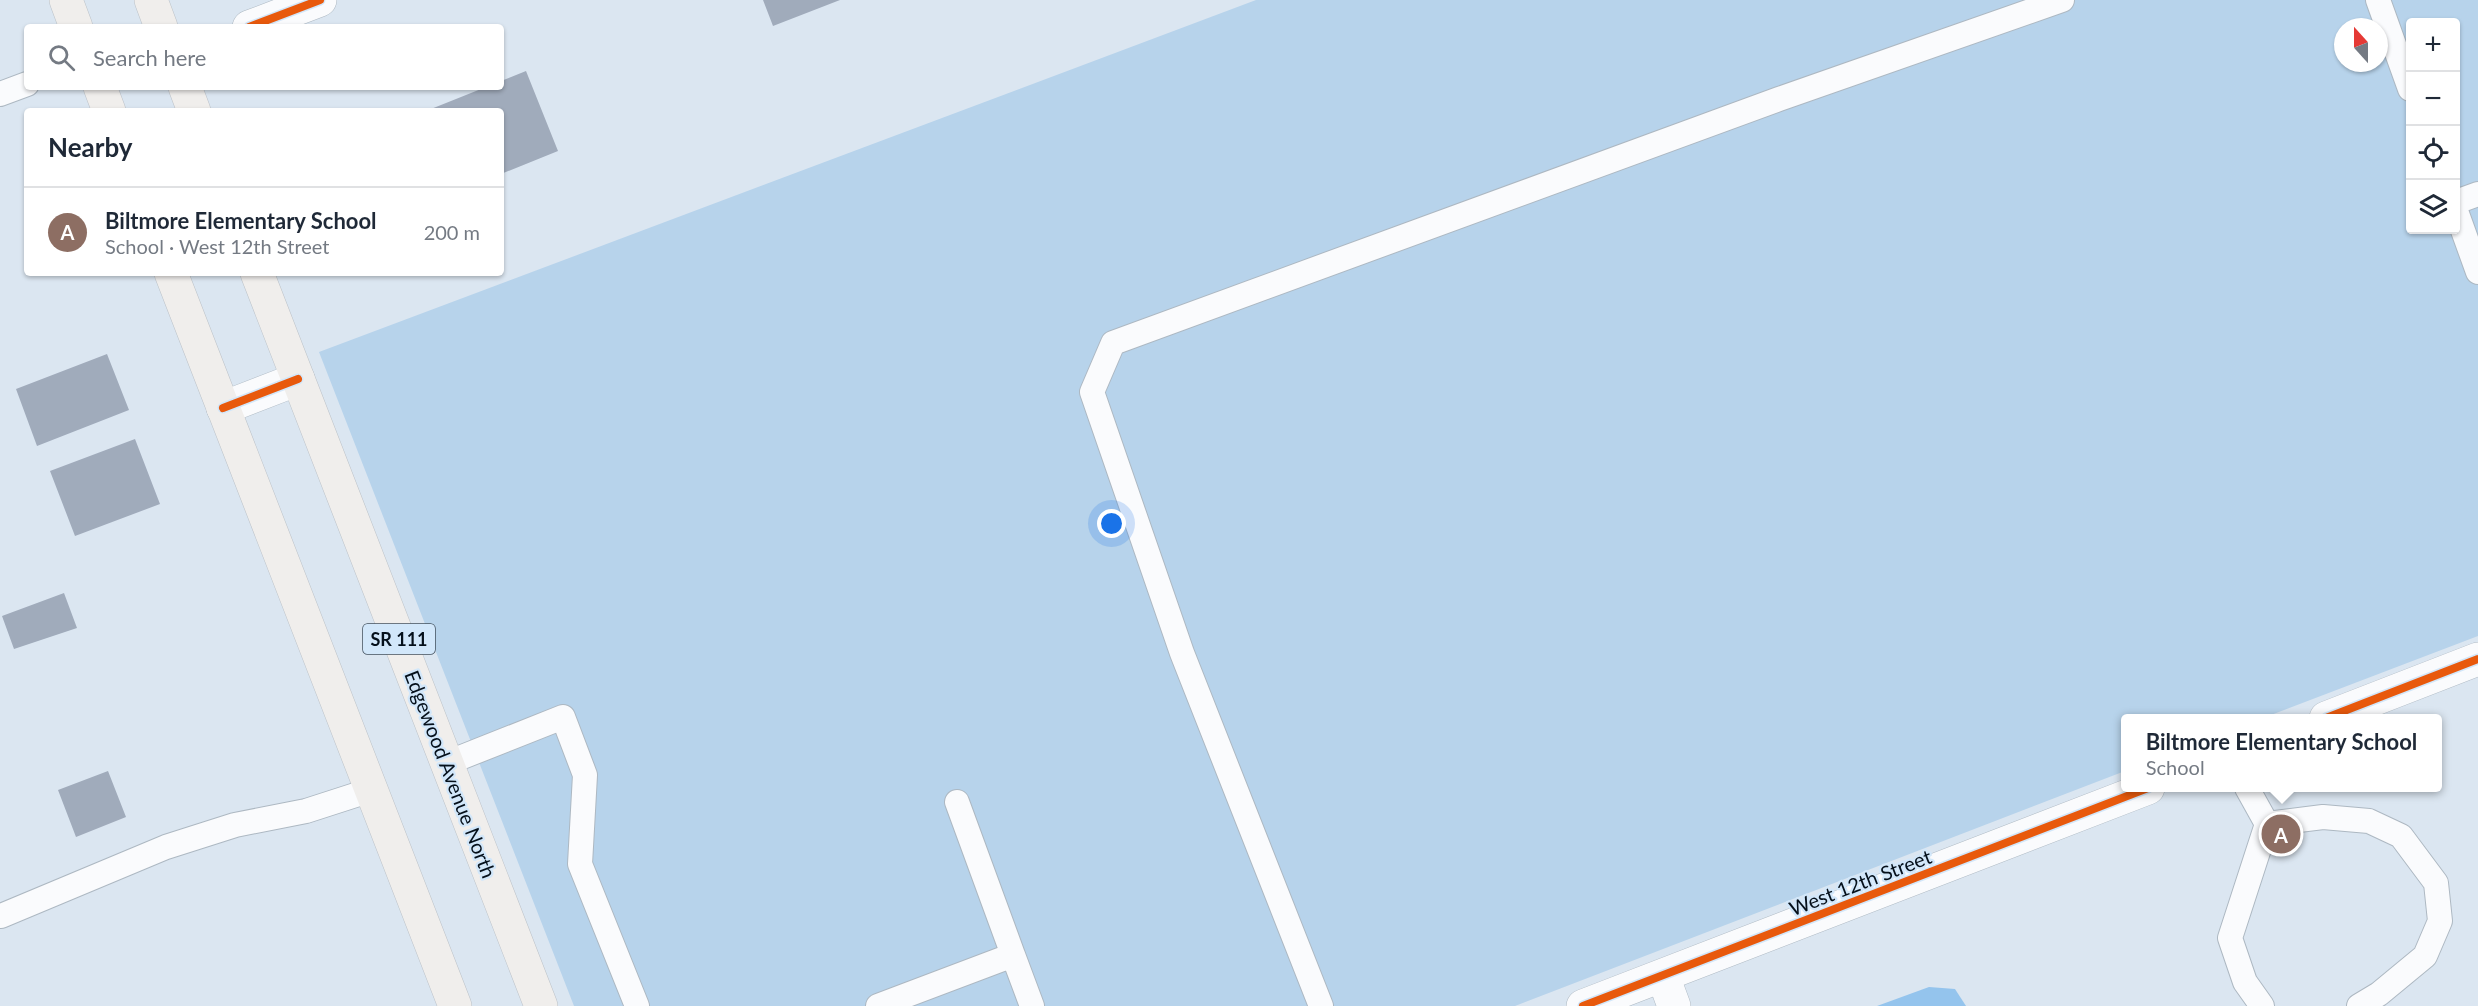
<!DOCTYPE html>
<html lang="en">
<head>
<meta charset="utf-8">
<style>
  body { margin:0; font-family:Lato,sans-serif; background:#f2f2f3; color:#1f2937 }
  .controls { position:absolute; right:18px; top:18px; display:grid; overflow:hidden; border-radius:6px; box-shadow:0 2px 4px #0004 }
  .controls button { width:54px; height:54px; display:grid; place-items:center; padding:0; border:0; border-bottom:2px solid #e0e1e3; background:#fff; color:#1f2937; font:30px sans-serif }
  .compass { position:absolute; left:2334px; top:18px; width:54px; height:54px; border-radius:50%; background:#fff; box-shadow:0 2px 4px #0004; rotate:339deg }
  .you { position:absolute; left:1112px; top:524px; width:21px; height:21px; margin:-15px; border:4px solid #fff; border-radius:50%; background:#1a73e8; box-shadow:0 0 0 9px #1a73e833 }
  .badge { display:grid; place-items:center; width:39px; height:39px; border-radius:50%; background:#505b66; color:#fff; font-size:20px; font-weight:700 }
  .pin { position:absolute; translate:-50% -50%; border:3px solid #fff; box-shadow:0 2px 6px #0006 }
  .popup { position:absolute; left:2121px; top:714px; width:321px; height:78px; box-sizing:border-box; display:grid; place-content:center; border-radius:6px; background:#fff; filter:drop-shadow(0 2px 4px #0005); font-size:20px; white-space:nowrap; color:#747a83 }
  .popup b { font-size:22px; color:#1f2937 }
  .popup::after { content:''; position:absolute; left:50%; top:100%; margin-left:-12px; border:12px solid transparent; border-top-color:#fff }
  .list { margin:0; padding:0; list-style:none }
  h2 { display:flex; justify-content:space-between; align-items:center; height:78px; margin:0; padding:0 24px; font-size:26px }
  h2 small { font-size:20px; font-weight:400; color:#747a83 }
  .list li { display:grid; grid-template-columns:39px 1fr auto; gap:18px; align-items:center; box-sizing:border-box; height:90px; padding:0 24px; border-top:2px solid #e0e1e3 }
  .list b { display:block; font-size:22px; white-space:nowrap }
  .list p { margin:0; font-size:20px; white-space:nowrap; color:#747a83 }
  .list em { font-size:20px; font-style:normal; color:#747a83 }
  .icon { flex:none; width:33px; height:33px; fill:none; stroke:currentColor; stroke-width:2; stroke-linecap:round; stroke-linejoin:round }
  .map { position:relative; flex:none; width:2478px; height:1006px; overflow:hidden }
  .search { position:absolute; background:#fff; box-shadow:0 2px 4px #0004; left:24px; top:24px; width:480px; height:66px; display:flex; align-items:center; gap:15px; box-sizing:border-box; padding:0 21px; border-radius:6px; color:#747a83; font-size:22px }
  .panel { position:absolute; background:#fff; box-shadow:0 2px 4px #0004; left:24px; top:108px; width:480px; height:168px; border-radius:6px }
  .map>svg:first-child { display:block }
  .green { fill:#b7d3eb; fill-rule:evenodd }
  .water { fill:#94c4ed }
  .building { fill:#a0abbb }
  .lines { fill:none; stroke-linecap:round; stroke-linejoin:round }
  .service-casing { stroke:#adb8c2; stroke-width:26 }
  .minor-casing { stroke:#adb8c2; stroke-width:34 }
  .tertiary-casing { stroke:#adb8c2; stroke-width:34 }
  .primary-casing { stroke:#bcc2c8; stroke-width:34 }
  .service { stroke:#fafbfd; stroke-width:24 }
  .minor { stroke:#fafbfd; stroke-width:33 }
  .tertiary { stroke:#fafbfd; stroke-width:33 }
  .primary { stroke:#f0eeec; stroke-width:33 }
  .cycleway-casing { stroke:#d2e7fa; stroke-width:11 }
  .cycleway { stroke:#e8590c; stroke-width:8 }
  .labels { text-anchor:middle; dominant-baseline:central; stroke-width:4.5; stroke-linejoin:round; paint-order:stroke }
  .shield { fill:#d2e7fa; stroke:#42505e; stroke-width:1.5 }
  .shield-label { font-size:18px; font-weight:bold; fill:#05101b }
  .street-label { font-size:20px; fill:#05101b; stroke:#d2e7fa }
</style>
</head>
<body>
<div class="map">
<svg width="2478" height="1006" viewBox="0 0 2478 1006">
  <rect width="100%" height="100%" fill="#dbe6f1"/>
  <path class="green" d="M1256 0H2478V636L2263 718H2125V771L1515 1006H574L319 352ZM2410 22H2456V230H2410ZM2343 27H2379V63H2343Z"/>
  <path class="water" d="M1929 987 1955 989 1966 1006H1877Z"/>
  <path class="building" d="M763 0H840L773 26Z
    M526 71 558 151 501 174V111H426L486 87H501V81Z
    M107 354 129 410 37 446 16 389Z
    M135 439 160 504 75 536 50 471Z
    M64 593 77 628 14 649 2 616Z
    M108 771 126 817 76 837 58 790Z"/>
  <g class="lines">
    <g class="service-casing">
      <path id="service" d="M2378 0 2410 89
        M0 94 27 84
        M2456 202 2478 194
        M2456 211 2478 272
        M447 763 563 717 585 775 580 864 637 1006
        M2247 788 2267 824 2230 938 2245 982 2262 1006
        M957 802 1013 955
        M2267 824 2323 817 2369 821 2401 836 2436 883 2440 921 2425 956 2379 994 2359 1006
        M1 916 166 847 235 825 306 811 371 790
        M878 1006 1013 955 1032 1006
        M1321 1006 1182 653 1092 392 1113 343 1779 99 2062 0"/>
    </g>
    <g class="minor-casing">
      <path id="minor" d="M249 27 320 0
        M223 408 298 379
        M1663 976 1674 1006"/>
    </g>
    <g class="tertiary-casing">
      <path id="tertiary" d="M2326 718 2478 659
        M1583 1006 2148 788"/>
    </g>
    <g class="primary-casing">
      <path id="primary" d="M66 0 76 27
        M151 0 161 27
        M100 87 109 111
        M185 87 194 111
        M171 273 455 1006
        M257 273 541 1006"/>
    </g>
    <use href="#service" class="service"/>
    <use href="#minor" class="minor"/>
    <use href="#tertiary" class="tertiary"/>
    <use href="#primary" class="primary"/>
    <g class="cycleway-casing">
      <path id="cycleway" d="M249 27 320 0
        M223 408 298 379
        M2326 718 2478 659
        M1583 1006 2148 788"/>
    </g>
    <use href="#cycleway" class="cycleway"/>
  </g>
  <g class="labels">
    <rect class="shield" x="363" y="624" width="72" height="30" rx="4.5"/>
    <g class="shield-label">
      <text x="399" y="639">SR 111</text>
    </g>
    <g class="street-label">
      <text transform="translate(451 774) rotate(69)">Edgewood Avenue North</text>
      <text transform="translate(1860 882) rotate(-21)">West 12th Street</text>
    </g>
  </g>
</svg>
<div class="controls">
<button>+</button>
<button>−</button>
<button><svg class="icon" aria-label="locate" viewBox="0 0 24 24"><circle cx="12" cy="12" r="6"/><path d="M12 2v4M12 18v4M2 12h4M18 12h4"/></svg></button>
<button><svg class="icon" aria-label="layers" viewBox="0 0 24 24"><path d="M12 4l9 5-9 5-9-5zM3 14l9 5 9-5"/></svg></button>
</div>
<svg class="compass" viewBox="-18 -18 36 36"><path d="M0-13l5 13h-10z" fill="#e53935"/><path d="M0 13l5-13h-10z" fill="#747a83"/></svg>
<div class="you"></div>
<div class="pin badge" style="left:2281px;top:834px;background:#8d6e63">A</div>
<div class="popup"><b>Biltmore Elementary School</b>School</div>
<div class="search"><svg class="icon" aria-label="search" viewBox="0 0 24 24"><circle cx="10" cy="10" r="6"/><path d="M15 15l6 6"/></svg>Search here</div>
<section class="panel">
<h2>Nearby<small></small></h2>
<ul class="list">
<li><span class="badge" style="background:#8d6e63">A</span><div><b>Biltmore Elementary School</b><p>School · West 12th Street</p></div><em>200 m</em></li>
</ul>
</section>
</div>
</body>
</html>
